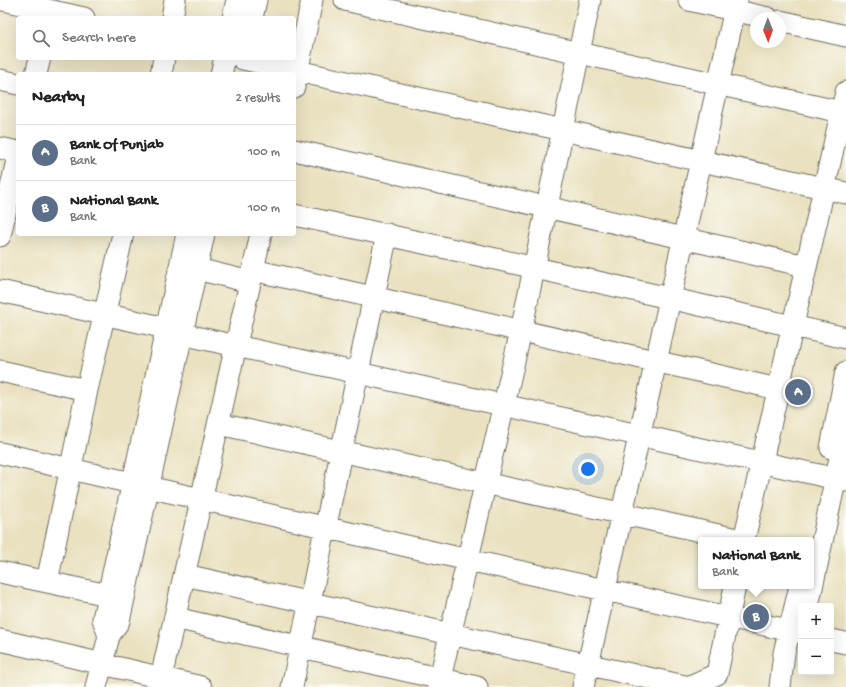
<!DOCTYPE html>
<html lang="en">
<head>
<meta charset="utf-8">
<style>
  body { margin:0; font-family:"Gochi Hand",sans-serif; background:#f6f6f6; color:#222 }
  .controls { position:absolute; right:12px; bottom:12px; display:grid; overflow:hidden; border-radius:4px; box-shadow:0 4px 16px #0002 }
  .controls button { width:36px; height:36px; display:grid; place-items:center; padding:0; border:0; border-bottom:1px solid #e0e0e0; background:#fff; color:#222; font:20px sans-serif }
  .compass { position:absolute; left:750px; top:12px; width:36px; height:36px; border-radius:50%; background:#fff; box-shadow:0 4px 16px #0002; rotate:179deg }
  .you { position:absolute; left:588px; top:469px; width:14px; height:14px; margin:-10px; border:3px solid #fff; border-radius:50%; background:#1a73e8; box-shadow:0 0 0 6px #1a73e833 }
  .badge { display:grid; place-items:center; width:26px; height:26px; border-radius:50%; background:#7c3aed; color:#fff; font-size:13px; font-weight:700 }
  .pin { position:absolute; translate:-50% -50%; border:2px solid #fff; box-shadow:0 1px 4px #0006 }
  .popup { position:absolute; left:698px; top:537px; width:116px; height:52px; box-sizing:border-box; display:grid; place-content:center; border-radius:4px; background:#fff; filter:drop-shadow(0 1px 3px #0005); font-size:13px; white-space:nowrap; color:#767676 }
  .popup b { font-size:15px; color:#222 }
  .popup::after { content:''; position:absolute; left:50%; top:100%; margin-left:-8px; border:8px solid transparent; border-top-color:#fff }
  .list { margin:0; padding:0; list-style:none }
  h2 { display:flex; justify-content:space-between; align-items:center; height:52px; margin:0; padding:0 16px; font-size:17px }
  h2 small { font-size:13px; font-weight:400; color:#767676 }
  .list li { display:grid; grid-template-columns:26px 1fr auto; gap:12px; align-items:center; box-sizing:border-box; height:56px; padding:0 16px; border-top:1px solid #e0e0e0 }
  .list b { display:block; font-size:15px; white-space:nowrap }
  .list p { margin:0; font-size:13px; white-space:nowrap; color:#767676 }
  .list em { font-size:13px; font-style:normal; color:#767676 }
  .icon { flex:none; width:22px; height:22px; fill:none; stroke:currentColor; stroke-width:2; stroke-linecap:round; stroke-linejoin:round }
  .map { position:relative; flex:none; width:846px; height:687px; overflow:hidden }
  .search { position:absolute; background:#fff; box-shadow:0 4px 16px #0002; left:16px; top:16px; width:280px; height:44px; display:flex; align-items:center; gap:10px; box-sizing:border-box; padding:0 14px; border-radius:4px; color:#767676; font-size:15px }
  .panel { position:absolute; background:#fff; box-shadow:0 4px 16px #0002; left:16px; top:72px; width:280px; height:164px; border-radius:4px }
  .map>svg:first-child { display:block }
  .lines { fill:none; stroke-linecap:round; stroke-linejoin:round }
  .minor-casing { stroke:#6e6b5f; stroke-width:23 }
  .minor { stroke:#fff; stroke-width:21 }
</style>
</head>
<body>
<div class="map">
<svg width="846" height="687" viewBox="0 0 846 687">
  <rect width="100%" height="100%" fill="#fdfcf7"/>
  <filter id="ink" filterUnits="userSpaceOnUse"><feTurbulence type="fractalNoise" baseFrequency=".025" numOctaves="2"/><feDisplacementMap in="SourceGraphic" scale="8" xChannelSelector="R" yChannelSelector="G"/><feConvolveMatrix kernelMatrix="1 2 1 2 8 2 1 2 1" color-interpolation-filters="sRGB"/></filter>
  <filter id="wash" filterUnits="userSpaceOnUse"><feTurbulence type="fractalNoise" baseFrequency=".012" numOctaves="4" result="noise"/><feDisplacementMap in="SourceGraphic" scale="16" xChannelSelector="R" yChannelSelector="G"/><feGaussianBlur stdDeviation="0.9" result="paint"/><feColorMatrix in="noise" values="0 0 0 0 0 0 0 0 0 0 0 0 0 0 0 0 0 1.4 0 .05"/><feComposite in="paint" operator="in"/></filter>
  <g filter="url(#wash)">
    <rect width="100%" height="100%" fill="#e9e1bf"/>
  </g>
  <g filter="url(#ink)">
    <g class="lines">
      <g class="minor-casing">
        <path id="minor" d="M3 0 84 18
          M345 0 841 112
          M689 0 768 18
          M172 18 175 0
          M233 18 237 0
          M252 18 256 0
          M780 21 846 36
          M243 59 846 193
          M36 74 40 58
          M161 74 164 58
          M221 74 225 58
          M0 80 18 84
          M294 87 312 0
          M0 148 18 152
          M294 150 806 266
          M294 215C479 254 662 297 846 338
          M0 236 18 156
          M197 269 250 282
          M253 270 778 389
          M0 291 166 328
          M182 334 846 481
          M0 371 87 390
          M219 424 741 540
          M831 448 846 372
          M0 453 132 483
          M148 487 468 560 801 633
          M744 540 846 92
          M0 572 108 595
          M185 575 689 687
          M47 582 87 390 123 234
          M808 606 846 431
          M175 618 477 687
          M109 636 103 619 187 234
          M0 640 201 687
          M831 640 846 643
          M96 687 109 636 119 621 204 234
          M159 687 261 234
          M292 687 387 234
          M438 687 521 331 590 0
          M583 687 737 0
          M688 687 717 674 735 586
          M780 687 784 653 800 586"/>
      </g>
      <use href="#minor" class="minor"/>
    </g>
  </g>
</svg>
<div class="controls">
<button>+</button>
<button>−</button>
</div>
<svg class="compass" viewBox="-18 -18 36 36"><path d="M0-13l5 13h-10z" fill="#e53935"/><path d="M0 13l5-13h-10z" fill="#767676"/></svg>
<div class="you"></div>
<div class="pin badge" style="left:798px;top:392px;background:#5c6f8a">A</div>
<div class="pin badge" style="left:756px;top:617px;background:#5c6f8a">B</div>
<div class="popup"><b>National Bank</b>Bank</div>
<div class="search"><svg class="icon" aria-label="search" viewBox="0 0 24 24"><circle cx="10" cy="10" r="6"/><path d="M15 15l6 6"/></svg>Search here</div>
<section class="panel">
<h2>Nearby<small>2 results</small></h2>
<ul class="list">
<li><span class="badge" style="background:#5c6f8a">A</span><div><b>Bank Of Punjab</b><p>Bank</p></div><em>100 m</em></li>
<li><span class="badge" style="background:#5c6f8a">B</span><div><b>National Bank</b><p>Bank</p></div><em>100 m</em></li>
</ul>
</section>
</div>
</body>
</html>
